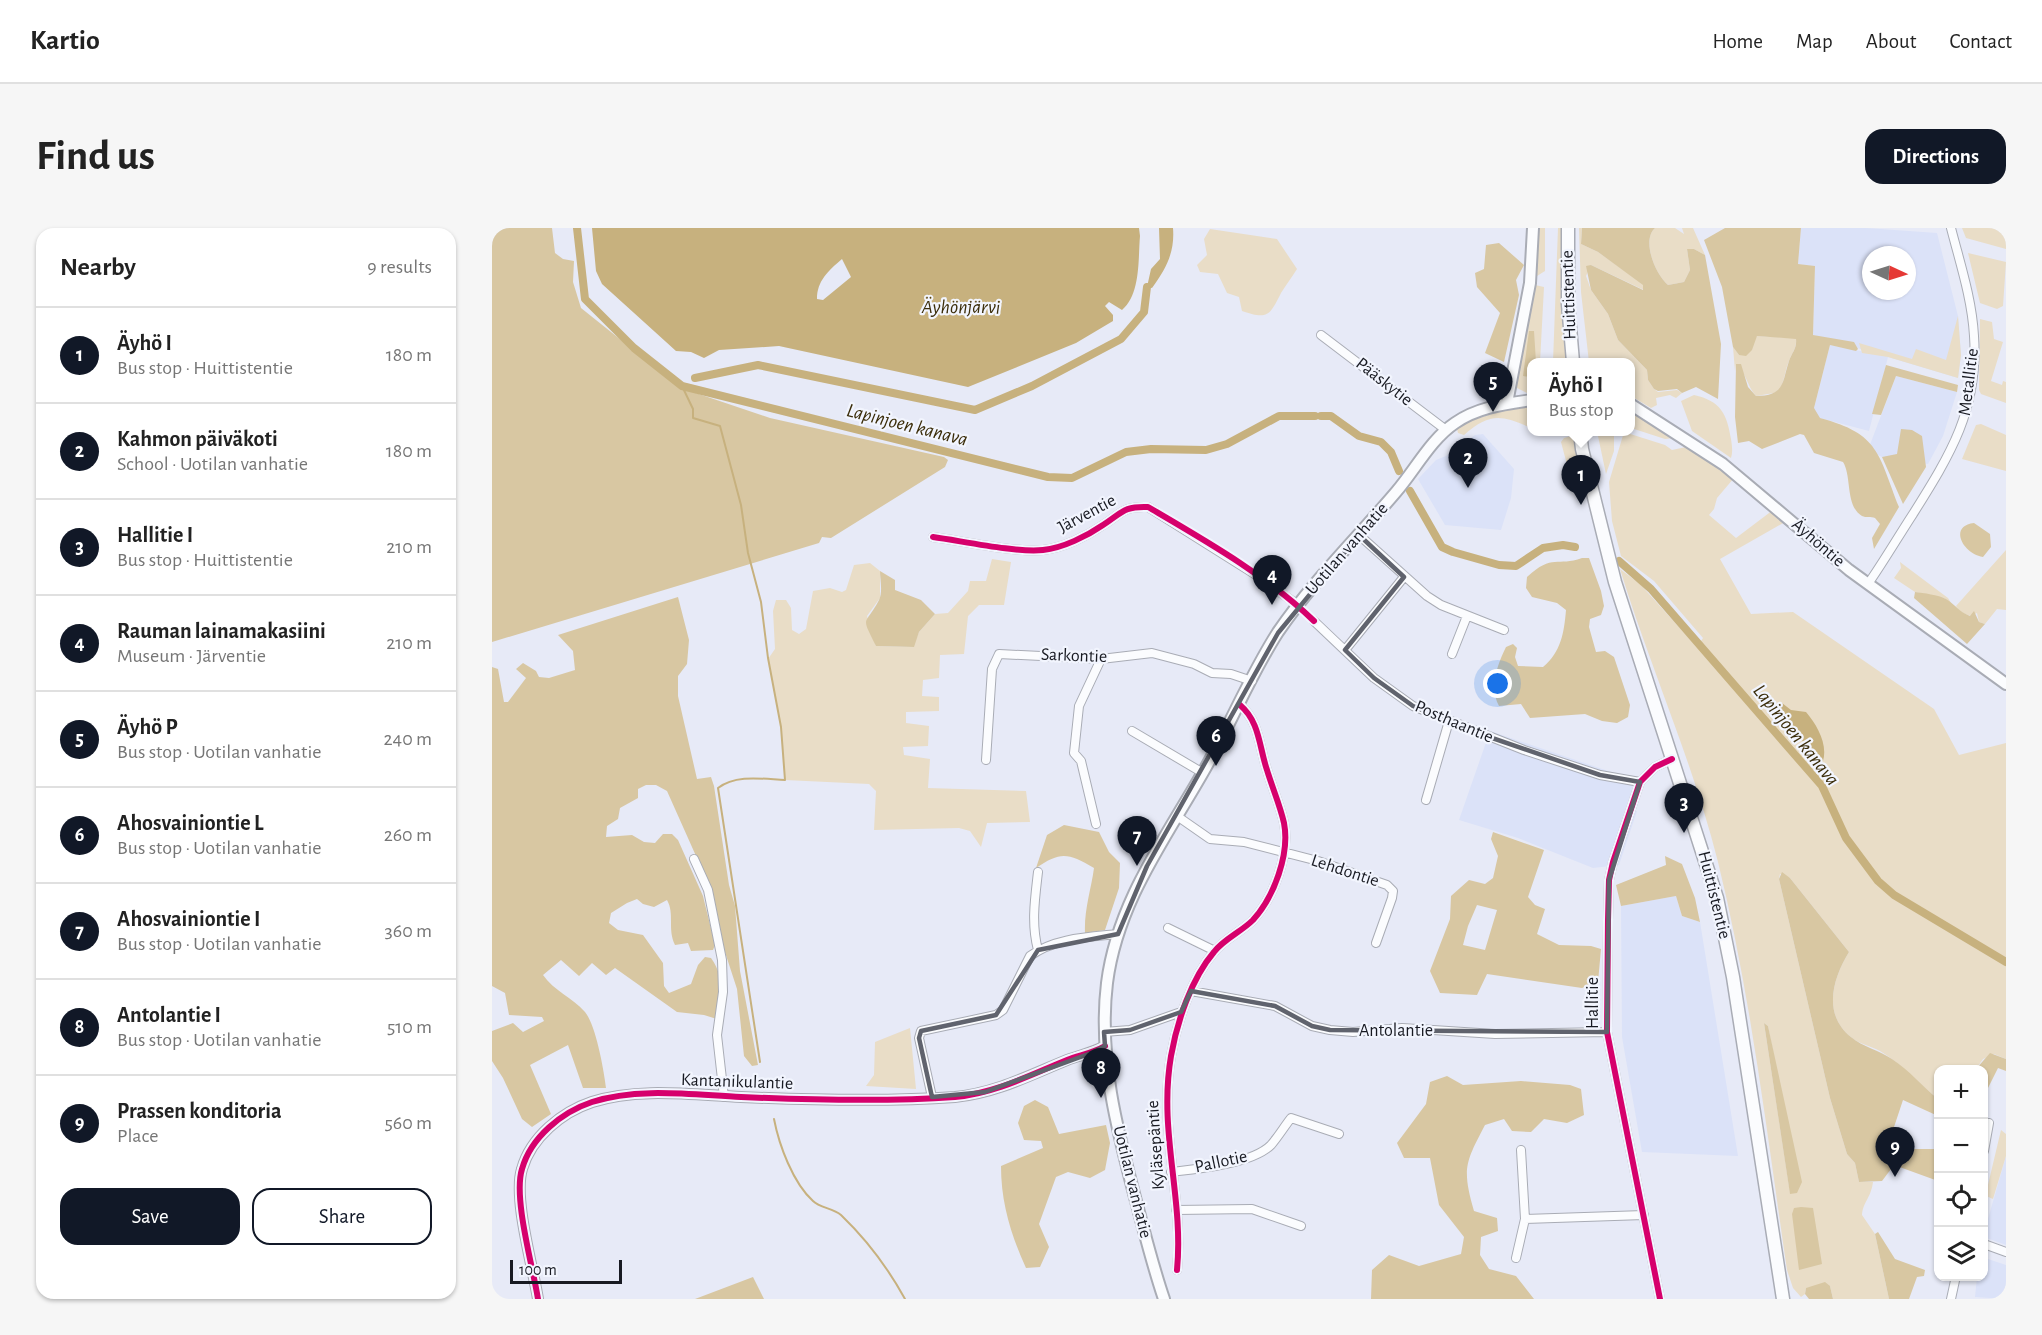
<!DOCTYPE html>
<html lang="en">
<head>
<meta charset="utf-8">
<style>
  body { margin:0; font-family:"Alegreya Sans",sans-serif; background:#f6f6f6; color:#222 }
  .controls { position:absolute; right:18px; bottom:18px; display:grid; overflow:hidden; border-radius:12px; box-shadow:0 2px 4px #0004 }
  .controls button { width:54px; height:54px; display:grid; place-items:center; padding:0; border:0; border-bottom:2px solid #e0e0e0; background:#fff; color:#222; font:30px sans-serif }
  .compass { position:absolute; left:1370px; top:18px; width:54px; height:54px; border-radius:50%; background:#fff; box-shadow:0 2px 4px #0004; rotate:94deg }
  .scale { position:absolute; left:18px; bottom:15px; width:112px; box-sizing:border-box; padding-left:6px; border:3px solid #181a22; border-top:0; font-size:16px; line-height:21px; white-space:nowrap; color:#181a22; -webkit-text-stroke:4px #f2f5fe; paint-order:stroke }
  .you { position:absolute; left:1006px; top:456px; width:21px; height:21px; margin:-15px; border:4px solid #fff; border-radius:50%; background:#1a73e8; box-shadow:0 0 0 9px #1a73e833 }
  .badge { display:grid; place-items:center; width:39px; height:39px; border-radius:50%; background:#111827; color:#fff; font-size:20px; font-weight:700 }
  .pin { position:absolute; translate:-50% -50px; filter:drop-shadow(0 2px 3px #0008) }
  .pin::after { content:''; position:absolute; top:32px; width:21px; height:18px; background:inherit; clip-path:polygon(0 0,100% 0,50% 100%) }
  .popup { position:absolute; left:1035px; top:130px; width:108px; height:78px; box-sizing:border-box; display:grid; place-content:center; border-radius:12px; background:#fff; filter:drop-shadow(0 2px 4px #0005); font-size:20px; white-space:nowrap; color:#767676 }
  .popup b { font-size:22px; color:#222 }
  .popup::after { content:''; position:absolute; left:50%; top:100%; margin-left:-12px; border:12px solid transparent; border-top-color:#fff }
  .list { margin:0; padding:0; list-style:none }
  h2 { display:flex; justify-content:space-between; align-items:center; height:78px; margin:0; padding:0 24px; font-size:26px }
  h2 small { font-size:20px; font-weight:400; color:#767676 }
  .list li { display:grid; grid-template-columns:39px 1fr auto; gap:18px; align-items:center; box-sizing:border-box; height:96px; padding:0 24px; border-top:2px solid #e0e0e0 }
  .list b { display:block; font-size:22px; white-space:nowrap }
  .list p { margin:0; font-size:20px; white-space:nowrap; color:#767676 }
  .list em { font-size:20px; font-style:normal; color:#767676 }
  .actions { display:flex; gap:12px; padding:18px 24px }
  .actions a { flex:1; padding:14px 0; border:2px solid #111827; border-radius:18px; text-align:center; font-size:21px; color:#111827 }
  .actions .main { background:#111827; color:#fff }
  .icon { flex:none; width:33px; height:33px; fill:none; stroke:currentColor; stroke-width:2; stroke-linecap:round; stroke-linejoin:round }
  .map { position:relative; flex:none; width:1514px; height:1071px; overflow:hidden; border-radius:18px }
  header { display:flex; align-items:center; gap:36px; box-sizing:border-box; height:84px; padding:0 30px; background:#fff; border-bottom:2px solid #e0e0e0 }
  header strong { font-size:28px }
  nav { display:flex; gap:33px; margin-inline-start:auto; font-size:21px }
  .intro { display:flex; align-items:center; justify-content:space-between; box-sizing:border-box; height:144px; padding:0 36px }
  h1 { margin:0; font-size:42px }
  .button { padding:15px 27px; border-radius:18px; background:#111827; color:#fff; font-size:21px; font-weight:700 }
  main { display:flex; gap:36px; padding:0 36px }
  aside { flex:1; background:#fff; border-radius:18px; box-shadow:0 2px 4px #0004 }
  .map>svg:first-child { display:block }
  .built { fill:#dbe2f8; fill-rule:evenodd }
  .green { fill:#e9ddc7; fill-rule:evenodd }
  .forest { fill:#d8c7a2; fill-rule:evenodd }
  .water { fill:#c7b17e; fill-rule:evenodd }
  .lines { fill:none; stroke-linecap:round; stroke-linejoin:round }
  .stream { stroke:#c7b17e; stroke-width:2 }
  .canal { stroke:#c7b17e; stroke-width:8 }
  .minor-casing { stroke:#a9acb5; stroke-width:10 }
  .tertiary-casing { stroke:#a9acb5; stroke-width:12 }
  .secondary-casing { stroke:#a9acb5; stroke-width:14 }
  .trunk-casing { stroke:#a9acb5; stroke-width:15 }
  .minor { stroke:#fbfcfe; stroke-width:8 }
  .tertiary { stroke:#fbfcfe; stroke-width:9 }
  .secondary { stroke:#fbfcfe; stroke-width:10 }
  .trunk { stroke:#fbfcfe; stroke-width:12 }
  .cycleway-casing { stroke:#f2f5fe; stroke-width:10 }
  .cycleway { stroke:#d6006c; stroke-width:6 }
  .marked { fill:none; stroke:#60636d; stroke-width:4.5; stroke-linejoin:round }
  .labels { text-anchor:middle; dominant-baseline:central; stroke-width:4.5; stroke-linejoin:round; paint-order:stroke }
  .street-label { font-size:18px; fill:#181a22; stroke:#f2f5fe }
  .water-label { font-size:20px; font-style:italic; fill:#3b2d0a; stroke:#f2f5fe }
</style>
</head>
<body>
<header>
<strong>Kartio</strong>
<nav><a>Home</a><a>Map</a><a>About</a><a>Contact</a></nav>
</header>
<div class="intro"><h1>Find us</h1><a class="button">Directions</a></div>
<main>
<aside>
<h2>Nearby<small>9 results</small></h2>
<ul class="list">
<li><span class="badge">1</span><div><b>Äyhö I</b><p>Bus stop · Huittistentie</p></div><em>180 m</em></li>
<li><span class="badge">2</span><div><b>Kahmon päiväkoti</b><p>School · Uotilan vanhatie</p></div><em>180 m</em></li>
<li><span class="badge">3</span><div><b>Hallitie I</b><p>Bus stop · Huittistentie</p></div><em>210 m</em></li>
<li><span class="badge">4</span><div><b>Rauman lainamakasiini</b><p>Museum · Järventie</p></div><em>210 m</em></li>
<li><span class="badge">5</span><div><b>Äyhö P</b><p>Bus stop · Uotilan vanhatie</p></div><em>240 m</em></li>
<li><span class="badge">6</span><div><b>Ahosvainiontie L</b><p>Bus stop · Uotilan vanhatie</p></div><em>260 m</em></li>
<li><span class="badge">7</span><div><b>Ahosvainiontie I</b><p>Bus stop · Uotilan vanhatie</p></div><em>360 m</em></li>
<li><span class="badge">8</span><div><b>Antolantie I</b><p>Bus stop · Uotilan vanhatie</p></div><em>510 m</em></li>
<li><span class="badge">9</span><div><b>Prassen konditoria</b><p>Place</p></div><em>560 m</em></li>
</ul>
<div class="actions"><a class="main">Save</a><a>Share</a></div>
</aside>
<div class="map">
<svg width="1514" height="1071" viewBox="0 0 1514 1071">
  <rect width="100%" height="100%" fill="#e7eaf7"/>
  <path class="built" d="M1309 0H1374L1445 5 1466 88 1469 127 1466 150 1396 129 1377 203 1320 188 1338 117 1389 127 1321 107 1323 39 1306 36ZM1379 27H1415V63H1379Z
    M1404 148 1465 164 1451 208 1436 236 1390 229 1376 222Z
    M991 206 1022 241 1019 270 1009 302 953 297 926 251 944 232 954 228 983 207Z
    M998 503 1128 547 1148 550 1138 583H1145L1127 637 1101 640 1026 610 967 592Z
    M1184 668 1190 688 1208 694 1246 928 1150 924 1130 809 1129 678Z
    M1514 928V1017L1492 1009V1005Z
    M1496 1031 1514 1037V1071L1483 1069 1485 1049 1492 1048V1032Z"/>
  <path class="green" d="M1045 0H1053V43L1045 48Z
    M1066 0H1073L1071 93 1074 134H1061Z
    M1087 0H1090L1089 16 1106 24 1151 56 1152 62 1099 37 1094 48 1099 62 1116 86 1126 112 1155 142 1156 152 1162 161 1166 164 1185 162 1190 165 1184 170 1178 167 1164 170 1165 177 1159 180 1139 168 1138 134H1097L1089 64Z
    M1163 0H1183L1192 6 1190 0H1201L1213 27 1202 21H1195L1198 42 1192 54 1176 57C1164 47 1149 13 1163 0Z
    M1470 0H1502L1514 4V21L1474 10Z
    M718 1 785 11 805 41C800 49 794 57 789 65 778 87 776 92 750 83L747 69 735 65 726 46 708 44 705 37 715 27 712 11Z
    M1476 25 1514 34 1511 78 1505 81 1488 75Z
    M1043 57 1052 59 1048 134H1040L1039 164 1035 165 1023 159Z
    M1466 88 1469 127 1466 150 1396 129 1370 125 1367 115 1420 131 1424 121 1454 132Z
    M1488 91 1500 94 1502 111 1511 114 1499 153 1510 157 1511 153 1514 154V175L1489 166 1487 162Z
    M1265 108 1304 110C1305 121 1300 124 1297 133 1293 142 1293 151 1288 161L1282 165 1264 168C1255 158 1254 144 1244 136L1243 143 1241 119 1247 127Z
    M1202 167C1229 173 1235 186 1239 211 1240 218 1241 224 1239 230L1200 203 1189 173Z
    M1021 179H1039V200C1010 187 998 184 972 207L966 205 965 201 969 196Z
    M1138 183 1182 210 1173 211 1139 200Z
    M1489 196 1514 207V243L1470 231 1484 197Z
    M1113 204H1122V223L1114 246 1106 208Z
    M1132 204 1173 217 1180 222 1194 219 1210 227 1242 250 1225 270 1222 281 1217 287 1244 310 1281 282 1293 294 1228 331 1259 386 1301 384 1442 481 1467 527 1514 515V831L1502 826 1491 831 1484 841 1446 842V871C1427 856 1409 835 1388 823 1379 818 1367 816 1359 809 1330 786 1341 750 1357 724L1298 650 1288 646 1287 651 1338 870 1355 926 1363 935 1367 954H1381C1379 970 1371 974 1370 987L1383 1006 1397 1071H1341L1338 1058 1314 1060 1313 1066 1309 1069 1301 1060 1295 1042C1275 906 1259 768 1226 634 1201 534 1158 439 1128 341L1148 356 1205 419 1211 410 1162 353 1129 328 1120 293 1117 254ZM1272 795 1276 798 1291 874 1298 965Z
    M1086 206 1093 268 1092 270 1082 263 1069 214 1072 210Z
    M1514 322V382L1505 381 1493 396 1487 394 1485 385 1479 388C1472 386 1468 384 1464 378Z
    M500 331 519 334 512 377H487L476 388 472 426 448 427 447 450 431 452 430 468 447 469V483L414 484V495L437 498 436 518 411 519 412 527 438 531 436 560 534 563 538 594 495 595 489 619 478 603 467 600 382 602 384 563 377 556 293 552 289 499 276 431 283 421 281 383 284 372H294L299 380 300 402 307 406 314 401 321 363 338 360 350 364 354 362 362 337 378 335 388 343V370L375 388 384 418 421 419 427 404 443 386 456 385 476 363 478 353H494Z
    M1408 334 1456 370 1459 375 1452 370 1423 364 1402 350 1409 340Z
    M418 800 424 861 374 858 382 847 383 814Z
    M1509 902 1514 906V928L1501 971 1494 968 1495 961Z"/>
  <path class="forest" d="M0 0H60L63 25 71 31 82 33 81 54 89 80 189 160 278 190 452 229 456 232 453 239 339 310 330 309 327 315 0 414Z
    M1090 0H1163C1149 13 1164 47 1176 57L1192 54 1198 42 1195 21H1202L1213 27 1229 116 1226 171 1204 159 1190 165 1185 161 1166 163 1162 161 1156 152 1155 142 1126 112 1116 86 1099 62 1094 38 1099 37 1151 62V57L1106 24 1089 16Z
    M1233 0H1309L1306 36 1323 38 1321 107 1362 114 1366 121 1364 123 1338 117 1322 180 1328 190C1388 206 1386 226 1407 279L1382 321 1380 310 1388 296 1383 290C1379 288 1374 290 1370 288 1353 278 1360 248 1351 234L1322 225 1312 207 1308 206 1270 221 1257 213 1246 215 1243 189 1244 136H1249L1256 159 1264 168C1293 168 1290 154 1297 133 1300 124 1305 121 1304 111L1265 108 1260 122 1254 128 1247 127 1241 119 1230 59 1212 12Z
    M1007 15 1032 37 1024 52 1027 67 1012 134 993 125 1008 85 985 59 983 45 992 41 994 17Z
    M1037 103H1042L1044 134H1040L1039 149 1031 148Z
    M1394 137 1466 157 1465 164 1404 148 1389 187 1380 186Z
    M1409 201 1420 202 1430 208 1434 239 1411 276 1390 229 1405 226Z
    M1482 295 1498 306 1499 319 1491 329C1471 326 1456 298 1482 295Z
    M1090 330H1097L1109 363 1112 378 1109 387 1098 391 1097 399 1104 424 1113 423 1122 429 1138 477 1136 489 1125 495 1110 493 1093 486 1038 490 1029 476 1007 478C997 460 1005 437 1014 419L1021 416 1025 420 1023 429 1026 438 1051 439C1069 424 1072 405 1074 382L1065 375 1040 369 1034 360 1035 349C1061 325 1065 339 1090 330Z
    M388 343 403 352V362L429 372 443 386 427 404 422 419 384 418C368 386 373 399 387 372 391 364 388 351 388 343Z
    M1423 364C1432 365 1446 367 1454 371 1464 377 1467 384 1478 388L1482 383 1487 394 1493 396 1475 416 1422 370Z
    M186 369 197 412 195 436 186 448V468L205 551 219 549 222 558 237 657 243 678 248 743 266 837 260 838 252 828 245 761 231 718 221 674 204 628 175 563 164 557H154L146 561V570L128 580 126 591 115 598 114 609 140 607 152 614 163 615 171 606H180L186 612 211 668 223 717 221 722 199 723 196 715 183 717C175 701 183 686 175 672L162 679 151 676 145 671 135 675 119 685 117 695 126 702 151 707 171 735 172 758 177 765 199 756 206 737 213 729 219 730C232 747 231 773 228 792L212 787 185 784 123 740 114 747 100 735 87 748 69 732 51 747C62 763 80 769 93 784 104 797 112 843 114 860H91L76 817 38 837 59 886 40 899 30 891 11 850 0 833V803L21 795 31 804 52 793 50 789 17 787 13 765 0 758V439L6 441 12 474H16L34 450 24 441 31 435 44 443 47 449 57 450 83 442 81 423 66 407Z
    M572 597 607 604 617 624 628 635 627 660 613 702 593 705C592 682 599 662 602 640 576 625 569 623 544 640L555 607Z
    M1001 604 1052 622 1036 669 1043 677 1053 681 1045 706 1067 717 1099 718 1109 721 1106 754 1090 760 995 746 985 767 948 765 938 743 958 691 959 668 977 652 993 656 1001 650 1006 628 999 611ZM985 677 1005 682 993 722 971 717 976 698Z
    M1173 628 1190 636 1203 670 1208 694 1190 688 1184 668 1129 678 1124 657 1174 637Z
    M1290 644 1298 650 1357 724C1341 750 1330 786 1359 809 1371 819 1387 822 1400 831 1417 842 1431 859 1446 871V888L1411 872 1397 914 1418 921H1446V953L1402 937 1390 953 1367 954 1363 935 1355 926 1338 870 1287 651Z
    M1272 795 1276 798 1310 954 1305 965 1298 966Z
    M1498 825 1514 831V843L1506 840 1492 868V842L1484 841Z
    M955 848 971 857 1029 853 1078 857 1089 861 1092 887 1075 895 1052 891 1039 904 1020 903 1012 891 993 897C973 935 970 941 982 983L1005 990 1006 1003 989 1009 988 1027 997 1041 1024 1048 1042 1071H879L880 1042 897 1027 927 1038 969 1026 972 1009 947 977 938 930H912L905 915 934 876 938 854Z
    M543 872 556 879 567 906 614 897 618 915 613 942 598 950 576 944 564 949 547 996 557 1019 548 1039 534 1040C519 1007 509 975 509 938L551 920 549 913 532 912 526 895 532 878Z
    M1309 979 1321 980 1330 1036 1307 1042 1300 986 1302 980Z
    M1386 1004 1403 1031 1433 1042 1432 1048 1425 1049 1417 1071H1397L1383 1006Z
    M261 1049 272 1071H203Z
    M1333 1054 1338 1058 1341 1071H1317L1313 1066 1314 1060Z"/>
  <path class="water" d="M100 0H647L648 8C646 30 649 66 630 82L617 74 613 78 621 87V93L584 115 476 159 287 118 227 122 212 130 199 124 184 123 110 56 104 43ZM350 31 359 49 331 72 325 71C325 53 336 43 350 31Z
    M667 0H681C683 24 674 41 660 60L655 59 659 41 668 31Z
    M1290 475 1299 482 1314 484C1325 497 1336 516 1331 533L1328 534 1288 486 1286 481Z"/>
  <g class="lines">
    <path class="stream" d="M190 158 201 181V190L228 198 249 277 256 325 269 374 276 430 289 499 293 552C271 551 244 546 226 560L268 834
      M282 891C287 917 301 955 321 973 328 980 341 980 349 987 375 1012 396 1040 413 1071"/>
    <path class="canal" d="M85 0 93 71 142 120 190 158 556 249 580 250 634 224 659 221 714 222 735 216 787 188H823
      M203 150 266 137 483 182 540 158 629 111 652 84 655 59
      M829 188H839L867 208 889 214 899 224 907 243
      M918 263 950 319 961 324 1007 337 1024 338 1051 320 1071 317 1083 319
      M1127 333 1159 361 1330 558 1354 610 1386 653 1402 667 1514 734"/>
    <g class="minor-casing">
      <path id="minor" d="M829 107 954 202
        M867 307 935 368 949 377 1012 402
        M441 309C470 313 525 325 551 322 571 320 595 308 611 297 630 285 631 278 656 279L761 345 806 377
        M1376 356C1392 333 1406 309 1421 286 1458 227 1487 181 1482 108 1480 71 1468 35 1459 0
        M822 393 882 450 921 478 1032 522 1108 547 1148 554
        M853 422 912 349
        M960 426 975 388
        M640 503 711 545
        M494 532 500 441 507 426 609 431 660 425 702 436 720 445 739 446 760 453
        M934 572 957 493
        M685 588 718 611 752 614 826 633 895 657 901 663 900 670 884 715
        M604 596 589 533 582 525 587 478 609 431
        M202 631 216 662 230 732 231 764 225 807 232 869
        M546 644C543 670 539 696 546 722
        M676 700 723 723
        M699 763 783 778 820 798 838 802 861 804 910 800 1003 806 1115 804
        M612 804 638 802 689 784
        M440 869 427 810 429 803 504 787 511 782 538 728C562 710 597 709 626 706
        M1029 922 1033 991 1152 987
        M1492 923 1497 895
        M679 944C705 941 760 936 779 917 786 909 792 899 799 890L847 906
        M684 982 760 981 809 998
        M1492 1016 1514 1024
        M1024 1030 1033 991
        M685 1042C692 970 666 903 679 828 685 794 699 751 722 724 732 711 749 704 761 692 782 669 798 626 792 595 788 577 780 559 775 542 767 519 768 494 748 477
        M1168 1071 1115 804 1116 692 1117 652 1121 634 1148 554 1163 539 1180 531
        M1459 1071 1464 1048"/>
    </g>
    <g class="tertiary-casing">
      <path id="tertiary" d="M46 1071C41 1039 21 970 30 941 39 909 70 884 100 874 146 859 202 867 249 869 320 872 393 874 463 869 504 865 538 847 575 832 588 827 601 825 613 818"/>
    </g>
    <g class="secondary-casing">
      <path id="secondary" d="M1015 175 1038 55 1041 0
        M1138 176 1231 236 1357 342 1514 456
        M672 1071C661 1039 653 1006 644 973 625 902 606 829 615 755 625 676 671 614 710 546 737 500 757 449 786 404 820 354 865 310 904 264 923 242 939 211 963 195 986 179 1013 176 1040 172"/>
    </g>
    <g class="trunk-casing">
      <path id="trunk" d="M1076 0V76L1081 134
        M1088 204 1090 221 1123 354 1225 670 1241 749 1291 1071"/>
    </g>
    <use href="#minor" class="minor"/>
    <use href="#tertiary" class="tertiary"/>
    <use href="#secondary" class="secondary"/>
    <use href="#trunk" class="trunk"/>
    <g class="cycleway-casing">
      <path id="cycleway" d="M441 309C470 313 525 325 551 322 571 320 595 308 611 297 630 285 631 278 656 279 714 313 774 347 822 393
        M685 1042C692 970 666 903 679 828 685 794 699 751 722 724 732 711 749 704 761 692 782 669 798 626 792 595 788 577 780 559 775 542 767 519 768 494 748 477
        M46 1071C41 1039 21 970 30 941 39 909 70 884 100 874 146 859 202 867 249 869 320 872 393 874 463 869 504 865 538 847 575 832 588 827 601 825 613 818
        M1168 1071 1115 804 1116 692 1117 652 1121 634 1148 554 1163 539 1180 531"/>
    </g>
    <use href="#cycleway" class="cycleway"/>
  </g>
  <path class="marked" d="M867 307 912 349 853 422 882 450 921 478 974 501 1108 547 1148 554 1117 652 1115 804 838 802 820 798 783 778 699 763 689 784 638 802 612 804 613 818 602 824 493 864 440 869 427 810 429 803 504 787 546 722 626 706 655 638 786 405Z"/>
  <g class="labels">
    <g class="street-label">
      <text transform="translate(1077 67) rotate(-92)">Huittistentie</text>
      <text transform="translate(892 154) rotate(38)">Pääskytie</text>
      <text transform="translate(1477 154) rotate(-83)">Metallitie</text>
      <text transform="translate(595 286) rotate(-28)">Järventie</text>
      <text transform="translate(1326 315) rotate(41)">Äyhöntie</text>
      <text transform="translate(855 321) rotate(-49)">Uotilan vanhatie</text>
      <text transform="translate(582 428) rotate(2)">Sarkontie</text>
      <text transform="translate(962 494) rotate(23)">Posthaantie</text>
      <text transform="translate(853 643) rotate(18)">Lehdontie</text>
      <text transform="translate(1222 667) rotate(76)">Huittistentie</text>
      <text transform="translate(1101 775) rotate(-90)">Hallitie</text>
      <text x="904" y="803">Antolantie</text>
      <text transform="translate(245 854) rotate(2)">Kantanikulantie</text>
      <text transform="translate(664 917) rotate(-94)">Kyläsepäntie</text>
      <text transform="translate(729 934) rotate(-12)">Pallotie</text>
      <text transform="translate(640 954) rotate(76)">Uotilan vanhatie</text>
    </g>
    <g class="water-label">
      <text x="469" y="79">Äyhönjärvi</text>
      <text transform="translate(415 197) rotate(14)">Lapinjoen kanava</text>
      <text transform="translate(1304 507) rotate(51)">Lapinjoen kanava</text>
    </g>
  </g>
</svg>
<div class="controls">
<button>+</button>
<button>−</button>
<button><svg class="icon" aria-label="locate" viewBox="0 0 24 24"><circle cx="12" cy="12" r="6"/><path d="M12 2v4M12 18v4M2 12h4M18 12h4"/></svg></button>
<button><svg class="icon" aria-label="layers" viewBox="0 0 24 24"><path d="M12 4l9 5-9 5-9-5zM3 14l9 5 9-5"/></svg></button>
</div>
<svg class="compass" viewBox="-18 -18 36 36"><path d="M0-13l5 13h-10z" fill="#e53935"/><path d="M0 13l5-13h-10z" fill="#767676"/></svg>
<div class="scale">100 m</div>
<div class="you"></div>
<div class="pin badge" style="left:1089px;top:277px">1</div>
<div class="popup"><b>Äyhö I</b>Bus stop</div>
<div class="pin badge" style="left:976px;top:260px">2</div>
<div class="pin badge" style="left:1192px;top:605px">3</div>
<div class="pin badge" style="left:780px;top:377px">4</div>
<div class="pin badge" style="left:1001px;top:184px">5</div>
<div class="pin badge" style="left:724px;top:538px">6</div>
<div class="pin badge" style="left:645px;top:638px">7</div>
<div class="pin badge" style="left:609px;top:870px">8</div>
<div class="pin badge" style="left:1403px;top:949px">9</div>
</div>
</main>
</body>
</html>
